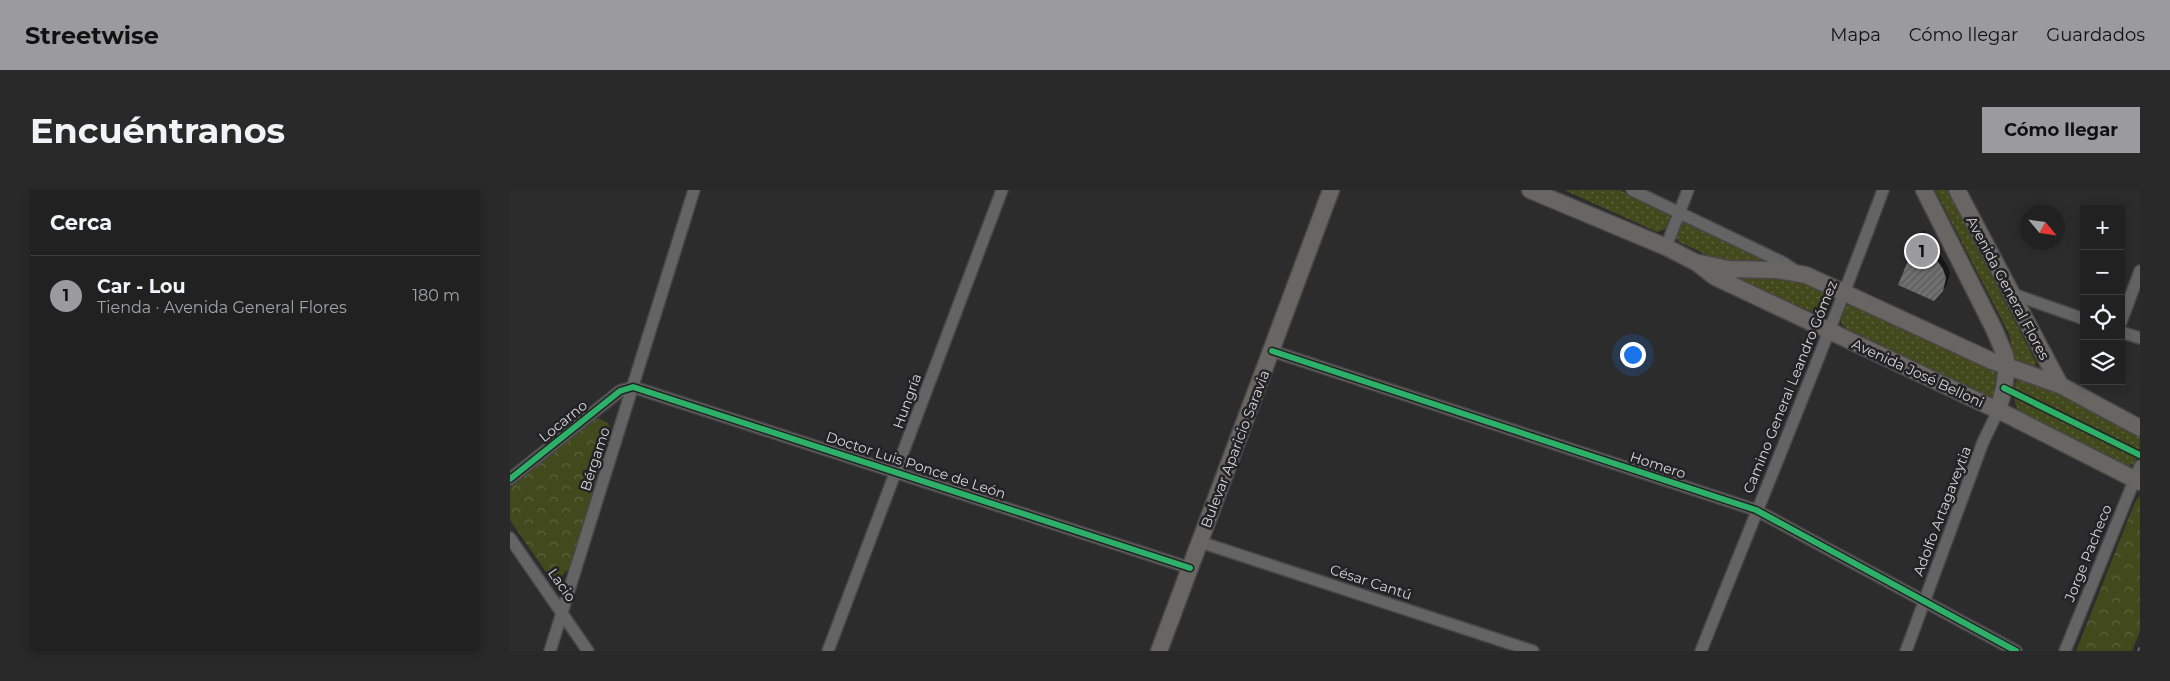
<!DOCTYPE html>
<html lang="es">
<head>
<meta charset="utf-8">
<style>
  body { margin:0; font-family:Montserrat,sans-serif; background:#29292a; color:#f1f3f6 }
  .controls { position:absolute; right:15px; top:15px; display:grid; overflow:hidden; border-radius:0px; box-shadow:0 2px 12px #0003 }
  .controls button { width:45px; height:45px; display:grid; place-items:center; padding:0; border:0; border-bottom:1px solid #3e3e40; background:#212122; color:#f1f3f6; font:25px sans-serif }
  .compass { position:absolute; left:1510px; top:15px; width:45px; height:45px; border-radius:50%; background:#212122; box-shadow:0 2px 12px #0003; rotate:119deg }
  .you { position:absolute; left:1122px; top:164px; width:18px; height:18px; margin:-12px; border:4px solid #fff; border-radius:50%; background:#1a73e8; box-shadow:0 0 0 8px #1a73e833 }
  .badge { display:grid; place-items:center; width:32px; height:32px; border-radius:50%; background:#9b9a9c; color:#111; font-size:16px; font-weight:700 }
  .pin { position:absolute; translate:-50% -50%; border:2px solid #fff; box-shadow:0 1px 5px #0006 }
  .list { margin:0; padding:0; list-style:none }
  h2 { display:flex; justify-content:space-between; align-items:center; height:65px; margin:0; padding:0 20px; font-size:21px }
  h2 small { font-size:16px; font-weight:400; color:#a2a3a5 }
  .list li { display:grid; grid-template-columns:32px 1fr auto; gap:15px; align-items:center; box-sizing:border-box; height:80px; padding:0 20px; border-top:1px solid #3e3e40 }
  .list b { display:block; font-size:19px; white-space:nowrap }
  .list p { margin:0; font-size:16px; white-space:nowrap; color:#a2a3a5 }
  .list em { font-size:16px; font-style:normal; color:#a2a3a5 }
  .icon { flex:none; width:28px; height:28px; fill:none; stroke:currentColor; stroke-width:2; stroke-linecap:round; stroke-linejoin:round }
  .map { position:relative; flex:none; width:1630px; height:461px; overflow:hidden; border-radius:0px }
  header { display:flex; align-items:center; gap:30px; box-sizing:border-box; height:70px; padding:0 25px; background:#9b9a9c; color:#111 }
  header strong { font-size:24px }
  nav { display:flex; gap:28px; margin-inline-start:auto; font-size:18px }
  .intro { display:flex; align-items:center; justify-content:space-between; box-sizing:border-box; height:120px; padding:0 30px }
  h1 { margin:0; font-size:35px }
  .button { padding:12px 22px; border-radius:0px; background:#9b9a9c; color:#111; font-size:18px; font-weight:700 }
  main { display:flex; gap:30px; padding:0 30px }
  aside { flex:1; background:#212122; border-radius:0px; box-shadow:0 2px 12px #0003 }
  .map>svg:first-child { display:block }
  .grass { fill:url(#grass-dots) }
  .park { fill:url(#park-crowns) }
  .shadow { fill:#0007 }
  .building { fill:url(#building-hatch) }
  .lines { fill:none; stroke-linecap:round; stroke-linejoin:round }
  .street-casing { stroke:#474748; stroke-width:14 }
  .secondary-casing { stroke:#474748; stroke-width:19 }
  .path { stroke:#686868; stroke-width:2; stroke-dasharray:4 4; stroke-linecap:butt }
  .street { stroke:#646464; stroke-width:11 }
  .secondary { stroke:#686663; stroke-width:16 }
  .cycleway-casing { stroke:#232224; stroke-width:9 }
  .cycleway { stroke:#2db169; stroke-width:6 }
  .labels { text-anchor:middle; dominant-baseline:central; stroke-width:5; stroke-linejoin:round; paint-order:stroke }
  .street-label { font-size:14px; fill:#d7d6d8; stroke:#232224 }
</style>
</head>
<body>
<header>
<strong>Streetwise</strong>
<nav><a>Mapa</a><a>Cómo llegar</a><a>Guardados</a></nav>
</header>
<div class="intro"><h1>Encuéntranos</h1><a class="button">Cómo llegar</a></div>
<main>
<aside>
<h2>Cerca<small></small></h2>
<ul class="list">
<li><span class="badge">1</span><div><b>Car - Lou</b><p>Tienda · Avenida General Flores</p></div><em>180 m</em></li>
</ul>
</aside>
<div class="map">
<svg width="1630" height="461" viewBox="0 0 1630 461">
  <defs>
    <pattern id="grass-dots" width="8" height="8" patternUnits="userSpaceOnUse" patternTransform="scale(1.25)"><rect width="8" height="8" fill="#42491d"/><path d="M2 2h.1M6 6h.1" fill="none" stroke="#5d623d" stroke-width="1.8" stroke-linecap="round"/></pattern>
    <pattern id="park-crowns" width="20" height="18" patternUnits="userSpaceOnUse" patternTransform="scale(1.25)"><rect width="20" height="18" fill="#42491d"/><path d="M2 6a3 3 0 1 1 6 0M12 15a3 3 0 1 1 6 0" fill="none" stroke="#5d623d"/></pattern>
    <pattern id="building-hatch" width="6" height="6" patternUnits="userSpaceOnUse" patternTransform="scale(1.25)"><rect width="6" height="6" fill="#707071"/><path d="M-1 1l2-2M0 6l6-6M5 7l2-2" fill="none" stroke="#5a5a5b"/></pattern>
  </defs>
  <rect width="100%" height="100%" fill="#2c2c2d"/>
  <path class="grass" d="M1054 0H1110L1161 24 1162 29 1157 38 1147 42Z
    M1425 0H1437L1526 172 1525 178 1505 171 1499 144Z
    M1175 29 1257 71H1210L1169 52 1167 49 1166 41Z
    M1198 78 1235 88 1277 85 1320 102 1321 113 1314 122 1305 123Z
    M1342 114 1487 181 1483 206 1478 208 1338 140 1332 134C1328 125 1332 116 1342 114Z
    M1512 187 1585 219 1588 226 1614 239 1618 237 1630 245C1630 258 1630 273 1616 278L1512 223C1503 217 1503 202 1505 192Z"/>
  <path class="park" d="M88 228 98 233 102 245 60 377 51 387 43 388 38 385 0 330V298L75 232Z
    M1630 306V441L1622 461H1566L1625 312Z"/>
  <path class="shadow" d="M1414 40 1437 75 1440 83 1437 95 1424 109 1390 94 1411 44Z"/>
  <path class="building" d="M1409 44 1433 79 1436 88 1433 101 1424 111 1388 95Z"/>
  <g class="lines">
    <g class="street-casing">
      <path id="street" d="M1122 0 1274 73 1286 81
        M1156 57 1178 0
        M1500 103 1574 129
        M1611 132 1630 81
        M1611 142 1630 148
        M762 161 1246 320 1506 461
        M0 289 110 201 123 197 680 378
        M0 348 78 461
        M690 352 1023 461
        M40 461 184 0
        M318 461 492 0
        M1191 461C1252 307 1316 155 1373 0
        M1396 461 1473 252 1488 221
        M1555 461 1630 276"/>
    </g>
    <g class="secondary-casing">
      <path id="secondary" d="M1020 0 1156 57 1187 73 1205 87 1502 227 1630 292
        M1414 0 1484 139 1495 165 1497 176 1494 198 1488 221
        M1447 0 1550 195
        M1190 73 1218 79 1267 80 1296 85 1482 171 1550 195 1630 238
        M649 461 821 0"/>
    </g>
    <path class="path" d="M1628 461 1630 456"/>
    <use href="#street" class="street"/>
    <use href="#secondary" class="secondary"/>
    <g class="cycleway-casing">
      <path id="cycleway" d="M762 161 1246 320 1506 461
        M1494 198 1630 265
        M0 289 110 201 123 197 680 378"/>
    </g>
    <use href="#cycleway" class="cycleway"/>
  </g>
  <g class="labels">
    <g class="street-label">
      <text transform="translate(1498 98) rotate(62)">Avenida General Flores</text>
      <text transform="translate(1408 183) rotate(25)">Avenida José Belloni</text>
      <text transform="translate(1280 197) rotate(-68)">Camino General Leandro Gómez</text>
      <text transform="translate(397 211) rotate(-70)">Hungría</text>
      <text transform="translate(53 231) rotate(-39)">Locarno</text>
      <text transform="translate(725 259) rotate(-69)">Bulevar Aparicio Saravia</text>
      <text transform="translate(85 269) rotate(-72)">Bérgamo</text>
      <text transform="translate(406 275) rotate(18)">Doctor Luis Ponce de León</text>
      <text transform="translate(1148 275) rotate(18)">Homero</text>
      <text transform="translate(1432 321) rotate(-69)">Adolfo Artagaveytia</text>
      <text transform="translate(1578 363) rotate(-68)">Jorge Pacheco</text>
      <text transform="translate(861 392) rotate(18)">César Cantú</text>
      <text transform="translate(52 395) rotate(55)">Lacio</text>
    </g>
  </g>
</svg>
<div class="controls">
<button>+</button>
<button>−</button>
<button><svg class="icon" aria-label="locate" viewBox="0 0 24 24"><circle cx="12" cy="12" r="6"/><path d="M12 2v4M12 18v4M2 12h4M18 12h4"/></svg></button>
<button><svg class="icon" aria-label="layers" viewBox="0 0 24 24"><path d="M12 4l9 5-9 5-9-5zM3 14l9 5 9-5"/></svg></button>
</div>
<svg class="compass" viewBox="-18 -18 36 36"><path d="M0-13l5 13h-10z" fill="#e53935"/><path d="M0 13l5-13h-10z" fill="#a2a3a5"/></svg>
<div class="you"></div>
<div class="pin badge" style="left:1412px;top:61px">1</div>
</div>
</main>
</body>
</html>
